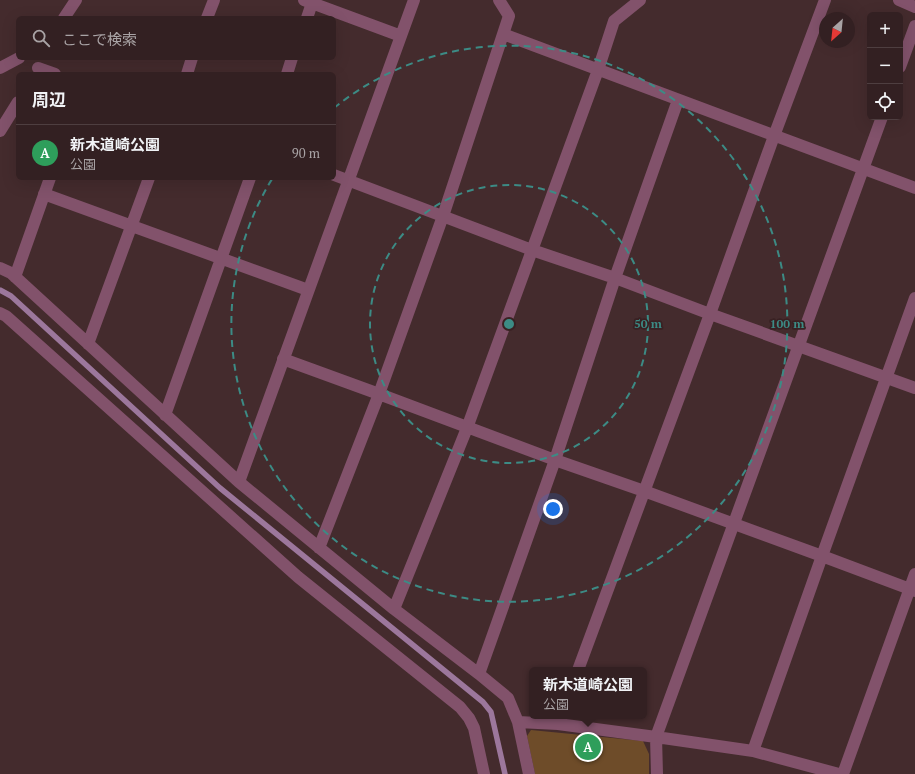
<!DOCTYPE html>
<html lang="ja">
<head>
<meta charset="utf-8">
<style>
  body { margin:0; font-family:"PT Serif","Noto Sans JP",serif; background:#3b282a; color:#f1f3f6 }
  .controls { position:absolute; right:12px; top:12px; display:grid; overflow:hidden; border-radius:6px; box-shadow:0 4px 16px #0002 }
  .controls button { width:36px; height:36px; display:grid; place-items:center; padding:0; border:0; border-bottom:1px solid #4e3e40; background:#332022; color:#f1f3f6; font:20px sans-serif }
  .compass { position:absolute; left:819px; top:12px; width:36px; height:36px; border-radius:50%; background:#332022; box-shadow:0 4px 16px #0002; rotate:207deg }
  .you { position:absolute; left:553px; top:509px; width:14px; height:14px; margin:-10px; border:3px solid #fff; border-radius:50%; background:#1a73e8; box-shadow:0 0 0 6px #1a73e833 }
  .badge { display:grid; place-items:center; width:26px; height:26px; border-radius:50%; background:#6ed361; color:#fff; font-size:13px; font-weight:700 }
  .pin { position:absolute; translate:-50% -50%; border:2px solid #fff; box-shadow:0 1px 4px #0006 }
  .popup { position:absolute; left:529px; top:667px; width:118px; height:52px; box-sizing:border-box; display:grid; place-content:center; border-radius:6px; background:#332022; filter:drop-shadow(0 1px 3px #0005); font-size:13px; white-space:nowrap; color:#a9a3a5 }
  .popup b { font-size:15px; color:#f1f3f6 }
  .popup::after { content:''; position:absolute; left:50%; top:100%; margin-left:-8px; border:8px solid transparent; border-top-color:#332022 }
  .list { margin:0; padding:0; list-style:none }
  h2 { display:flex; justify-content:space-between; align-items:center; height:52px; margin:0; padding:0 16px; font-size:17px }
  h2 small { font-size:13px; font-weight:400; color:#a9a3a5 }
  .list li { display:grid; grid-template-columns:26px 1fr auto; gap:12px; align-items:center; box-sizing:border-box; height:56px; padding:0 16px; border-top:1px solid #4e3e40 }
  .list b { display:block; font-size:15px; white-space:nowrap }
  .list p { margin:0; font-size:13px; white-space:nowrap; color:#a9a3a5 }
  .list em { font-size:13px; font-style:normal; color:#a9a3a5 }
  .icon { flex:none; width:22px; height:22px; fill:none; stroke:currentColor; stroke-width:2; stroke-linecap:round; stroke-linejoin:round }
  .map { position:relative; flex:none; width:915px; height:774px; overflow:hidden }
  .search { position:absolute; background:#332022; box-shadow:0 4px 16px #0002; left:16px; top:16px; width:320px; height:44px; display:flex; align-items:center; gap:10px; box-sizing:border-box; padding:0 14px; border-radius:6px; color:#a9a3a5; font-size:15px }
  .panel { position:absolute; background:#332022; box-shadow:0 4px 16px #0002; left:16px; top:72px; width:320px; height:108px; border-radius:6px }
  .map>svg:first-child { display:block }
  .green { fill:#6e4c29 }
  .lines { fill:none; stroke-linecap:round; stroke-linejoin:round }
  .stream { stroke:#9c779c; stroke-width:5.5 }
  .street { stroke:#82526b; stroke-width:12 }
  .ring { fill:none; stroke:#3c8b85; stroke-width:2; stroke-dasharray:7 5 }
  .centre { fill:#3c8b85; stroke:#392123; stroke-width:2 }
  .ring-label { font-size:12px; text-anchor:middle; font-weight:bold; fill:#3c8b85; stroke:#392123; stroke-width:3.5; stroke-linejoin:round; paint-order:stroke }
</style>
</head>
<body>
<div class="map">
<svg width="915" height="774" viewBox="0 0 915 774">
  <rect width="100%" height="100%" fill="#442b2d"/>
  <path class="green" d="M531 730 643 741 649 754V774H535L527 736Z"/>
  <g class="lines">
    <path class="stream" d="M0 290 11 296 220 488 483 702 491 712 505 774"/>
    <path class="street" d="M304 0 401 36
      M899 0 915 7
      M64 18 76 0
      M207 18 214 0
      M307 18 313 0
      M503 34 915 188
      M900 67 915 26
      M0 68 19 58
      M38 68 55 74
      M187 74 192 58
      M287 74 292 58
      M0 131 18 102
      M334 175 532 250 615 278 710 314 915 388
      M44 194 308 290
      M0 268 11 273 239 482 394 609 479 674 508 698 518 722 529 774
      M15 277 50 178
      M0 313 6 316 298 577 460 707 469 718 474 728 484 774
      M88 344 149 178
      M283 359 379 394 555 460 644 491 822 556 915 591
      M165 415 250 178
      M239 482 414 0
      M319 548 379 394 443 216 509 16 499 0
      M394 609 467 428 598 70 614 21 640 0
      M578 670 710 314 774 136 825 0
      M479 674 555 460 615 278 678 100
      M518 722 558 724 656 737 753 751 839 774
      M753 751 822 556 915 298
      M657 774 656 737 882 117
      M843 774 915 574"/>
  </g>
  <g class="ring">
    <circle cx="509" cy="324" r="139"/>
    <path d="M334 108A278 278 0 1 1 272 179"/>
  </g>
  <circle cx="509" cy="324" r="6" class="centre"/>
  <g class="ring-label">
    <text x="648" y="328">50 m</text>
    <text x="787" y="328">100 m</text>
  </g>
</svg>
<div class="controls">
<button>+</button>
<button>−</button>
<button><svg class="icon" aria-label="locate" viewBox="0 0 24 24"><circle cx="12" cy="12" r="6"/><path d="M12 2v4M12 18v4M2 12h4M18 12h4"/></svg></button>
</div>
<svg class="compass" viewBox="-18 -18 36 36"><path d="M0-13l5 13h-10z" fill="#e53935"/><path d="M0 13l5-13h-10z" fill="#a9a3a5"/></svg>
<div class="you"></div>
<div class="pin badge" style="left:588px;top:747px;background:#2e9e5b">A</div>
<div class="popup"><b>新木道崎公園</b>公園</div>
<div class="search"><svg class="icon" aria-label="search" viewBox="0 0 24 24"><circle cx="10" cy="10" r="6"/><path d="M15 15l6 6"/></svg>ここで検索</div>
<section class="panel">
<h2>周辺<small></small></h2>
<ul class="list">
<li><span class="badge" style="background:#2e9e5b">A</span><div><b>新木道崎公園</b><p>公園</p></div><em>90 m</em></li>
</ul>
</section>
</div>
</body>
</html>
